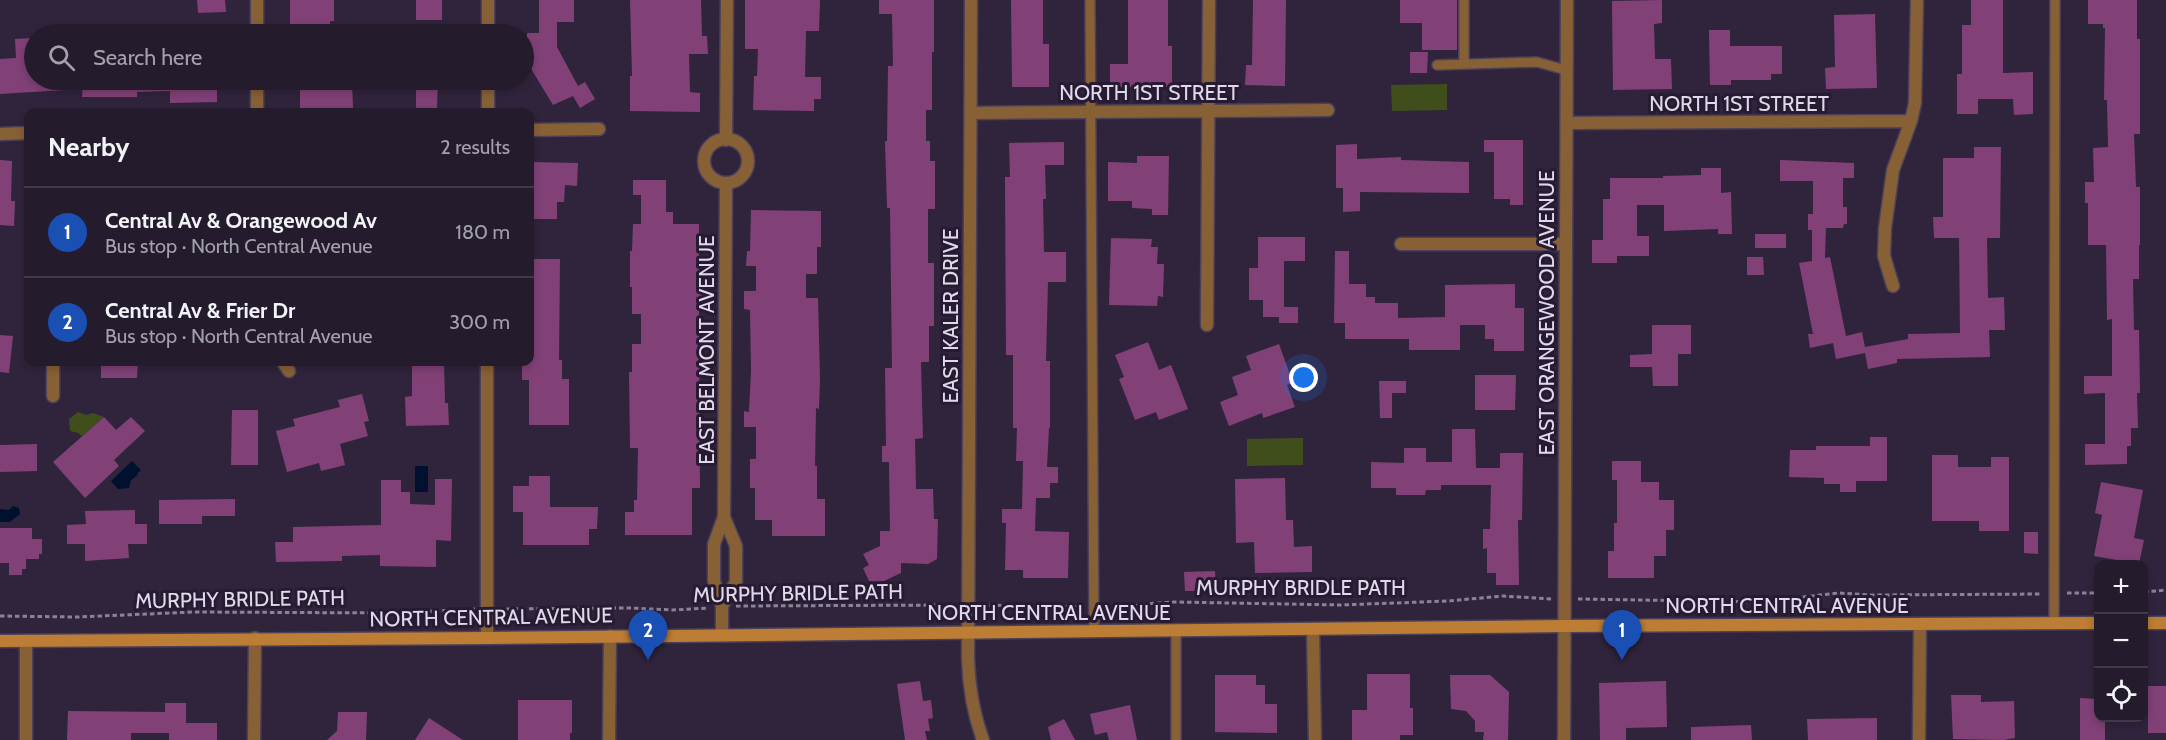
<!DOCTYPE html>
<html lang="en">
<head>
<meta charset="utf-8">
<style>
  body { margin:0; font-family:Cabin,sans-serif; background:#302839; color:#f1f3f6 }
  .controls { position:absolute; right:18px; bottom:18px; display:grid; overflow:hidden; border-radius:12px; box-shadow:0 3px 9px #0003 }
  .controls button { width:54px; height:54px; display:grid; place-items:center; padding:0; border:0; border-bottom:2px solid #413949; background:#241b2d; color:#f1f3f6; font:30px sans-serif }
  .you { position:absolute; left:1304px; top:378px; width:21px; height:21px; margin:-15px; border:4px solid #fff; border-radius:50%; background:#1a73e8; box-shadow:0 0 0 9px #1a73e833 }
  .badge { display:grid; place-items:center; width:39px; height:39px; border-radius:50%; background:#70c1f4; color:#fff; font-size:20px; font-weight:700 }
  .pin { position:absolute; translate:-50% -50px; filter:drop-shadow(0 2px 3px #0008) }
  .pin::after { content:''; position:absolute; top:32px; width:21px; height:18px; background:inherit; clip-path:polygon(0 0,100% 0,50% 100%) }
  .list { margin:0; padding:0; list-style:none }
  h2 { display:flex; justify-content:space-between; align-items:center; height:78px; margin:0; padding:0 24px; font-size:26px }
  h2 small { font-size:20px; font-weight:400; color:#a3a1aa }
  .list li { display:grid; grid-template-columns:39px 1fr auto; gap:18px; align-items:center; box-sizing:border-box; height:90px; padding:0 24px; border-top:2px solid #413949 }
  .list b { display:block; font-size:22px; white-space:nowrap }
  .list p { margin:0; font-size:20px; white-space:nowrap; color:#a3a1aa }
  .list em { font-size:20px; font-style:normal; color:#a3a1aa }
  .icon { flex:none; width:33px; height:33px; fill:none; stroke:currentColor; stroke-width:2; stroke-linecap:round; stroke-linejoin:round }
  .map { position:relative; flex:none; width:2166px; height:740px; overflow:hidden }
  .search { position:absolute; background:#241b2d; box-shadow:0 3px 9px #0003; left:24px; top:24px; width:510px; height:66px; display:flex; align-items:center; gap:15px; box-sizing:border-box; padding:0 21px; border-radius:33px; color:#a3a1aa; font-size:22px }
  .panel { position:absolute; background:#241b2d; box-shadow:0 3px 9px #0003; left:24px; top:108px; width:510px; height:258px; border-radius:12px }
  .map>svg:first-child { display:block }
  .green { fill:#404e1b }
  .water { fill:#00102f }
  .building { fill:#814177 }
  .lines { fill:none; stroke-linecap:round; stroke-linejoin:round }
  .service-casing { stroke:#4c4158; stroke-width:12 }
  .minor-casing { stroke:#4c4158; stroke-width:15 }
  .secondary-casing { stroke:#4c4158; stroke-width:15 }
  .path { stroke:#8b8296; stroke-width:3; stroke-dasharray:4.5 3; stroke-linecap:butt }
  .service { stroke:#886036; stroke-width:9 }
  .minor { stroke:#886036; stroke-width:12 }
  .secondary { stroke:#bd7d34; stroke-width:12 }
  .labels { text-anchor:middle; dominant-baseline:central; stroke-width:6; stroke-linejoin:round; paint-order:stroke }
  .street-label { font-size:21px; fill:#e0d9e9; stroke:#261b32 }
</style>
</head>
<body>
<div class="map">
<svg width="2166" height="740" viewBox="0 0 2166 740">
  <rect width="100%" height="100%" fill="#30243c"/>
  <path class="green" d="M1447 84V110L1392 111 1391 85Z
    M78 412 86 415 93 413 104 417 82 436 78 433 70 431 69 419Z
    M1303 438V465L1247 466V439Z"/>
  <path class="water" d="M132 461 141 470 137 474 138 475 131 480 129 488 118 489 111 481Z
    M415 466H428V492H415Z
    M13 506 19 508 20 514 10 522H0V509L9 510Z"/>
  <path class="building" d="M197 0H225L226 12 198 13Z
    M290 0H334V21H330V34H294V28H290Z
    M416 0H442V20H416Z
    M539 0H574V22H557V47L578 86 585 82 595 99 580 108 573 96 553 105 527 62V33H539Z
    M630 0H701L702 36H707L708 54H689L690 92 700 93V112L630 111V76H632Z
    M745 0H820L819 31H806L805 77H821V99H814V111L753 110 754 76H757L758 49H745Z
    M879 0H934V52H932V110H926V141H930V161H935V209H928V263H934V326H929V362H921L923 438 915 439 916 489H933L934 519H938L937 559 928 564 901 563V573L882 582 869 581 863 568 869 565 863 554 880 546V531H890L889 462H882V446H886L885 368H892L890 208H887L885 141H887L888 66H893L892 14H879Z
    M1011 0H1043V44H1049V87H1012Z
    M1128 0H1168V46H1172V87H1110V64H1128Z
    M1253 0H1286L1285 86 1245 85 1246 65H1252Z
    M1400 0H1457V50H1422V23H1400Z
    M1662 0V23L1654 24 1655 59H1671L1672 89 1613 90 1612 1Z
    M1971 0H2003V73L2033 72V114L2014 115 2013 99H1978V114H1957V74H1962V25H1971Z
    M2088 0H2137V39H2140V134H2134L2136 187H2140V245H2139V279H2133L2134 330H2139L2140 393H2137L2138 428H2131V446H2127V464L2085 465V444H2105V393L2084 394V376H2112V319L2107 320 2106 245H2088V203H2085V182H2094L2093 148 2108 147 2107 100H2104L2105 28H2103V24H2088Z
    M1875 14 1877 88 1826 89 1825 68 1835 67 1834 15Z
    M1709 30H1730V46H1782V74H1771V80H1731V85H1710Z
    M32 38 34 80H66V90L0 94V59L16 58 15 39Z
    M1410 52H1428L1427 73H1410Z
    M83 80H217V102L170 103V91L137 92V97H82Z
    M300 80H352L353 108 300 109Z
    M416 80H438L437 108H416Z
    M1484 140H1523V205H1510V199H1494V152H1484Z
    M1064 142V165H1045L1046 199H1043L1044 252H1066V282H1048L1046 361H1050V428H1049L1047 467H1058V483H1050V498H1036L1035 531 1069 532 1068 578H1023V570H1005L1006 523H1002V509H1022L1023 461H1016L1017 428H1013V355H1006L1005 177H1010L1009 143Z
    M1357 144V159L1401 157V160L1469 162V193L1360 192V211L1343 212V188H1336V145Z
    M1974 147H2001L2000 238H1987L1988 298 2004 297 2005 330H1989L1990 357 1897 359V363L1868 369 1865 353 1836 359 1833 343 1810 348 1808 334H1813L1799 263 1812 261V230H1808V214H1813V181H1780V160L1854 163V178H1843V207H1847V224H1844L1843 228H1826L1825 258 1830 257 1846 336 1862 332 1865 347 1908 339V334L1960 333 1959 238H1934L1933 217H1943V158H1974Z
    M1137 156H1169L1168 215H1152V209L1132 208V201H1108V162L1137 163Z
    M0 160 12 161 11 201H15L14 226 0 225Z
    M530 162 578 163 577 186 565 185 564 202H557V219H530Z
    M1701 168H1721V193L1731 192 1732 234H1718V229L1664 231V205H1637V236H1649V256H1617V263H1592V240H1603V199H1610V178H1663V176L1701 175Z
    M633 180H666V212H673V224H699V292H706V309L699 310 700 488H692V535H625V512H634V500H637L638 448H630L629 372H632V344H641V314H632V287H630V251H632L633 224H641V195H633Z
    M751 210 821 211V247H817V274H806V298H818L820 378 819 409 816 408 815 466H817V499H825V536H772V520H755V488H750V459H756V427H744V411L749 412 751 371 750 310 744 309V291H756V266H746L747 251H750Z
    M1755 234H1786V248H1755Z
    M1258 237H1305V261H1284V307H1298V323H1279V317H1263V300H1249V268H1258Z
    M1111 238 1152 239 1151 247H1158L1157 264H1164L1163 297 1158 296 1157 306 1109 305Z
    M1335 251H1349V284H1366V297H1375V303H1398V318L1445 317V285L1515 284V308H1524V351H1494V339H1485V325H1460V350H1409V339H1345V323H1334Z
    M1747 257H1763L1764 275H1747Z
    M530 259H560L559 360H562V379H569V425H529V380H522V362L533 360 534 302H530Z
    M1652 325H1691V354H1678V386H1653L1652 367H1630V355L1652 354Z
    M0 335 13 336 9 373 0 372Z
    M1148 342 1159 370 1171 365 1188 409 1159 420 1156 412 1135 420 1119 379 1124 377 1115 355Z
    M1279 344 1293 383 1287 385 1295 407 1263 418 1262 413 1229 426 1220 402 1238 395 1232 377 1251 370 1246 356Z
    M101 362H138L137 378H101Z
    M412 362H444L445 403H448L449 425 406 426 405 397 412 396Z
    M1475 375H1516L1515 410H1475Z
    M1379 381H1406V393H1392V418H1380Z
    M362 394 369 421 364 422 368 436 340 444 345 465 321 471 319 463 287 472 276 431 295 426 293 419 340 407 338 400Z
    M232 410H258V465H231Z
    M104 417 116 430 131 417 145 431 114 460 119 466 85 498 53 462Z
    M1452 429H1475L1476 468H1500V453H1523L1522 520H1518L1519 585H1496V573H1487V548L1483 549V529H1490L1491 485H1441V490H1426L1425 495H1396V488H1371V462L1404 463V448H1426V462H1452Z
    M1870 437H1887V481H1856V492H1840V484H1824V478L1789 477 1790 450H1816V446H1870Z
    M37 444V471L0 472V445Z
    M1932 455H1958V467H1991V457H2009V531H1979V521H1932Z
    M1612 461H1641V482H1659V500H1674V530H1666V556H1654V578H1608V551H1614V523H1617V480H1612Z
    M529 476H550V507H598L597 529H589V545H523V512H513V486H529Z
    M1285 478 1286 520H1293L1294 547 1312 546V572L1255 573 1254 542 1236 543 1235 479Z
    M435 479H452L451 541 436 540V567L380 566V555L342 556V561L276 562 275 542H293V527L381 525V480H401V492H410V504L435 505Z
    M2101 482 2143 490 2134 538 2144 540 2139 564 2094 556 2102 515 2095 513Z
    M235 499V516H202V524H159V500Z
    M135 510V524H147V544H128L129 558 85 561V544H67V525L86 524 85 511Z
    M0 528H32V539H42V554H39V559H26V569H22V575H9V563H0Z
    M2024 532H2038V554L2024 553Z
    M1215 571 1216 591H1185L1184 572Z
    M1367 674H1410V708H1413V735H1400V740H1352V710H1367Z
    M1215 675H1256V685H1265V704H1277V733L1215 732Z
    M1450 675H1490L1509 692 1508 740H1483L1484 732H1475V721L1466 711 1451 709Z
    M920 681 923 701 931 700 933 718 928 719 930 731H925L927 740H905L897 684Z
    M1666 681 1667 727 1626 728V740H1600L1599 683Z
    M2148 686H2166V733H2148Z
    M1951 695H1981V702L2014 701 2015 738 2003 740 1953 739Z
    M2080 698 2098 699V717H2105V740H2080Z
    M518 700H572V733H570V740H518Z
    M165 703H186V723H217V740H169V733H131V740H67L68 711 165 712Z
    M1130 705 1137 740H1109L1107 732 1095 735 1090 714Z
    M338 712H367L366 740H327L337 731Z
    M429 718 463 740H415Z
    M1877 718V740H1808L1807 719Z
    M1064 719 1075 740H1051L1048 727Z
    M1751 725 1752 740H1691V727Z"/>
  <g class="lines">
    <g class="service-casing">
      <path id="service" d="M1090 0 1094 632
        M1464 0V63
        M1437 65 1537 62 1566 70
        M2054 623 2055 0
        M1176 740V631"/>
    </g>
    <g class="minor-casing">
      <path id="minor" d="M488 0V34
        M971 0 968 659C969 688 973 713 983 740
        M257 34V0
        M257 112V80
        M488 112V80
        M971 113 1328 110
        M1568 123 1911 121
        M530 130 599 129
        M0 134 28 133
        M704 161a22 22 0 1 1 44 0a22 22 0 1 1-44 0Z
        M726 140 727 0
        M1401 244H1565
        M1893 286 1884 256 1885 228 1893 170 1911 121 1915 103 1917 0
        M1207 325 1209 0
        M53 362V396
        M283 362 289 371
        M722 606 736 582V546L724 517 726 183
        M1313 629 1315 740
        M722 634V606L714 581V544L724 517
        M487 638V362
        M26 740V641
        M254 740 255 638
        M609 740 610 636
        M1564 740 1567 0
        M1919 740 1920 624"/>
    </g>
    <g class="secondary-casing">
      <path id="secondary" d="M2144 623H2166
        M0 641 487 638 1564 626 2098 623"/>
    </g>
    <path class="path" d="M2144 592 2166 590
      M2067 593H2098
      M1578 599 1760 602 1838 593 1872 595 2042 594
      M982 605 1084 607
      M736 606 955 605
      M1105 607 1124 608 1144 604 1174 602 1341 605 1448 601 1503 596 1551 599
      M499 609 631 608 672 610 709 608
      M0 616 77 617 194 612 394 613 475 609"/>
    <use href="#service" class="service"/>
    <use href="#minor" class="minor"/>
    <use href="#secondary" class="secondary"/>
  </g>
  <g class="labels">
    <g class="street-label">
      <text x="1149" y="92">NORTH 1ST STREET</text>
      <text x="1739" y="103">NORTH 1ST STREET</text>
      <text transform="translate(1546 313) rotate(-90)">EAST ORANGEWOOD AVENUE</text>
      <text transform="translate(950 316) rotate(-90)">EAST KALER DRIVE</text>
      <text transform="translate(706 350) rotate(-90)">EAST BELMONT AVENUE</text>
      <text x="1301" y="587">MURPHY BRIDLE PATH</text>
      <text transform="translate(798 593) rotate(-1)">MURPHY BRIDLE PATH</text>
      <text transform="translate(240 599) rotate(-1)">MURPHY BRIDLE PATH</text>
      <text x="1787" y="605">NORTH CENTRAL AVENUE</text>
      <text x="1049" y="612">NORTH CENTRAL AVENUE</text>
      <text transform="translate(491 617) rotate(-1)">NORTH CENTRAL AVENUE</text>
    </g>
  </g>
</svg>
<div class="controls">
<button>+</button>
<button>−</button>
<button><svg class="icon" aria-label="locate" viewBox="0 0 24 24"><circle cx="12" cy="12" r="6"/><path d="M12 2v4M12 18v4M2 12h4M18 12h4"/></svg></button>
</div>
<div class="you"></div>
<div class="pin badge" style="left:1622px;top:660px;background:#1a4fb4">1</div>
<div class="pin badge" style="left:648px;top:660px;background:#1a4fb4">2</div>
<div class="search"><svg class="icon" aria-label="search" viewBox="0 0 24 24"><circle cx="10" cy="10" r="6"/><path d="M15 15l6 6"/></svg>Search here</div>
<section class="panel">
<h2>Nearby<small>2 results</small></h2>
<ul class="list">
<li><span class="badge" style="background:#1a4fb4">1</span><div><b>Central Av &amp; Orangewood Av</b><p>Bus stop · North Central Avenue</p></div><em>180 m</em></li>
<li><span class="badge" style="background:#1a4fb4">2</span><div><b>Central Av &amp; Frier Dr</b><p>Bus stop · North Central Avenue</p></div><em>300 m</em></li>
</ul>
</section>
</div>
</body>
</html>
